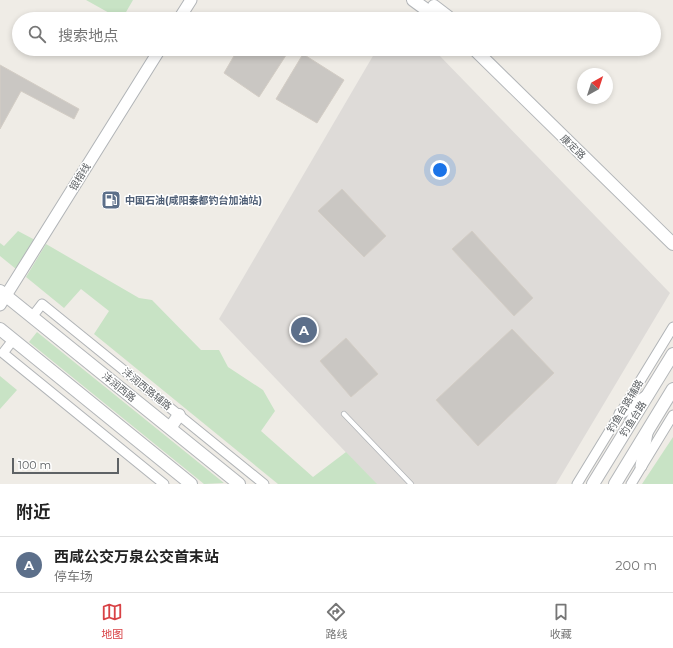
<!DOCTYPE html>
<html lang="zh">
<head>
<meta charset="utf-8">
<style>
  body { margin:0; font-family:Montserrat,"Noto Sans SC",sans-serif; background:#f6f6f6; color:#222 }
  .compass { position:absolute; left:577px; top:68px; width:36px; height:36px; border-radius:50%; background:#fff; box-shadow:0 2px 6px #0003; rotate:39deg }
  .scale { position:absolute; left:12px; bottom:10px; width:107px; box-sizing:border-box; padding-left:4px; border:2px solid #5e6265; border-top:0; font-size:11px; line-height:14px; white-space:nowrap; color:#5e6265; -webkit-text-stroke:3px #fff; paint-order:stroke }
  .you { position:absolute; left:440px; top:170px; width:14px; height:14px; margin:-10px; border:3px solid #fff; border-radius:50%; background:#1a73e8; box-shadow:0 0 0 6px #1a73e833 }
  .badge { display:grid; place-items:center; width:26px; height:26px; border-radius:50%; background:#d84245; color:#fff; font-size:13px; font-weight:700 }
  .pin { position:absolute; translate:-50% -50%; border:2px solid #fff; box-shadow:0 1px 4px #0006 }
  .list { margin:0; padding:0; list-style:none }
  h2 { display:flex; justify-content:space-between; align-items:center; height:52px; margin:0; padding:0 16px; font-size:17px }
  h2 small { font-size:13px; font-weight:400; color:#767676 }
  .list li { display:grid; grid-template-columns:26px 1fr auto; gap:12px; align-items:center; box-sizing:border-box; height:56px; padding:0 16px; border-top:1px solid #e0e0e0 }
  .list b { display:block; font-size:15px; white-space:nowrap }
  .list p { margin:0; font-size:13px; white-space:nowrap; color:#767676 }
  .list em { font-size:13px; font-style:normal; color:#767676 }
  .icon { flex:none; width:22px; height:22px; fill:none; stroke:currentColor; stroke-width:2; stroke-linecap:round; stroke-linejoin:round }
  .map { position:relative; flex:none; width:673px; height:484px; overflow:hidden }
  .search { position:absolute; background:#fff; box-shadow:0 2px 6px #0003; left:12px; right:12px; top:12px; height:44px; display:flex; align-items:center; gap:10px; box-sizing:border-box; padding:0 14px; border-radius:22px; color:#767676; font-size:15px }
  .sheet { height:108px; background:#fff }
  nav { display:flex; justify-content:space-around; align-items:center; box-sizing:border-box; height:56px; border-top:1px solid #e0e0e0; background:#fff; font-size:11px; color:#767676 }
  nav a { display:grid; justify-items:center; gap:2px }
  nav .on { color:#d84245 }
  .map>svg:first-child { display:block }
  .industrial { fill:#dedbd8 }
  .green { fill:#c8e3c5 }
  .building { fill:#cac7c3; stroke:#d3cdc5 }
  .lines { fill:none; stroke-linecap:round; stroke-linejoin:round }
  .service-casing { stroke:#b1b4b7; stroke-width:6 }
  .minor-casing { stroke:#b1b4b7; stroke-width:11 }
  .tertiary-casing { stroke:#b1b4b7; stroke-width:13 }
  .secondary-casing { stroke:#b3b6b9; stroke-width:14 }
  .service { stroke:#fff; stroke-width:4.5 }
  .minor { stroke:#fff; stroke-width:9 }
  .tertiary { stroke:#fff; stroke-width:11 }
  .secondary { stroke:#fff; stroke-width:12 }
  .labels { text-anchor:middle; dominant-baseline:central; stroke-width:3; stroke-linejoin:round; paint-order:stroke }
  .street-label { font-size:10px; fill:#5e6265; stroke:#fff }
  .service-label { font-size:10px; font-weight:bold; fill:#4e5e75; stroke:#fff; text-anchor:start }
</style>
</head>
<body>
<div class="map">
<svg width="673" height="484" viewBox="0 0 673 484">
  <rect width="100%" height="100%" fill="#efece6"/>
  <path class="industrial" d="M377 49H431L437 53 670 293 556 484H376L219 319Z"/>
  <path class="green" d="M86 0H133L122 19H120Z
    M18 231 35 240 16 269 0 256V243L4 246Z
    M46 244 139 298 152 300 201 350H219L228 367 263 390 275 411 261 431 313 477 346 452 377 484H278L94 334 109 311 81 289 64 308 26 277Z
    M37 332 224 483 204 484 29 342Z
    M0 376 17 390 0 409Z
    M673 437V484H642Z"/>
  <path class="building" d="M238 49H290L259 97 224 73Z
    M303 54 344 80 317 123 276 99Z
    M0 65 79 109 74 119 21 91 0 129Z
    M342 189 386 236 364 257 318 211Z
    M472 231 533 298 514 316 452 249Z
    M512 329 554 373 478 446 436 400Z
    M346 338 378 374 351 397 320 361Z"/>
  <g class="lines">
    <g class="service-casing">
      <path id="service" d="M344 414 411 484"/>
    </g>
    <g class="minor-casing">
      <path id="minor" d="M32 317 42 304 264 484
        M13 340 3 353 164 484
        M577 484 673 327
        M631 484 673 415"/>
    </g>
    <g class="tertiary-casing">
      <path id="tertiary" d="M179 19 191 0
        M0 305 160 49
        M620 414 648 395
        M641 466 647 433"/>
    </g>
    <g class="secondary-casing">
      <path id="secondary" d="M413 0 439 19
        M434 6 451 19
        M474 49 673 244
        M0 291 239 484
        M0 329 191 484
        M170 428 179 415
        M593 484 673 354
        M615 484 673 389"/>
    </g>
    <use href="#service" class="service"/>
    <use href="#minor" class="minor"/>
    <use href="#tertiary" class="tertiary"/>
    <use href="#secondary" class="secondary"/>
  </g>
  <defs>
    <g id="fuel-square" transform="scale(1)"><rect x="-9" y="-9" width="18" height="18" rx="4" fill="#5c6f8a" stroke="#fff"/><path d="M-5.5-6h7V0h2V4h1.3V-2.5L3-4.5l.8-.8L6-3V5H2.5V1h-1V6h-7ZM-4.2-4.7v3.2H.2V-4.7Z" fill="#fff"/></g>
  </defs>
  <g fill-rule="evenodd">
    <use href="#fuel-square" x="111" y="200"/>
  </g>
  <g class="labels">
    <g class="street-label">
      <text transform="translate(573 147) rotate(44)">康定路</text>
      <text transform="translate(80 177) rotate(-58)">银榕线</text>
      <text transform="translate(119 387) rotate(39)">沣润西路</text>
      <text transform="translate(147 389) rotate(39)">沣润西路辅路</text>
      <text transform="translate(625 406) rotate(-59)">钓鱼台路辅路</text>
      <text transform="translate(633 419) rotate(-58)">钓鱼台路</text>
    </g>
    <g class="service-label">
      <text x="125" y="200">中国石油(咸阳秦都钓台加油站)</text>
    </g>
  </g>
</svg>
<svg class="compass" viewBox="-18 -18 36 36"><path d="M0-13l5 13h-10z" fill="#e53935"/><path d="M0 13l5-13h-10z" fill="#767676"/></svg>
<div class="scale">100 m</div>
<div class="you"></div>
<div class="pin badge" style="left:304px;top:330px;background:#5c6f8a">A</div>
<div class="search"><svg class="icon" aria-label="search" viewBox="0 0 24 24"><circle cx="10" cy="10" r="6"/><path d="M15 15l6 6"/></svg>搜索地点</div>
</div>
<section class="sheet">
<h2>附近<small></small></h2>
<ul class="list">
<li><span class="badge" style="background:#5c6f8a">A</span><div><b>西咸公交万泉公交首末站</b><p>停车场</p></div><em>200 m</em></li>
</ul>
</section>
<nav>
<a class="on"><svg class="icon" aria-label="map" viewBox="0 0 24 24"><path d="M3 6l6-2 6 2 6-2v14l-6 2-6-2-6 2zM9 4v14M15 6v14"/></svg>地图</a>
<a><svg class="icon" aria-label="directions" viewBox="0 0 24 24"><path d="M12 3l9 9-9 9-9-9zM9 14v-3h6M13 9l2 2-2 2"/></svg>路线</a>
<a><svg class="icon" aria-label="saved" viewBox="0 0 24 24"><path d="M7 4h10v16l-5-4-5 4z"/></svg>收藏</a>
</nav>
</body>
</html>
